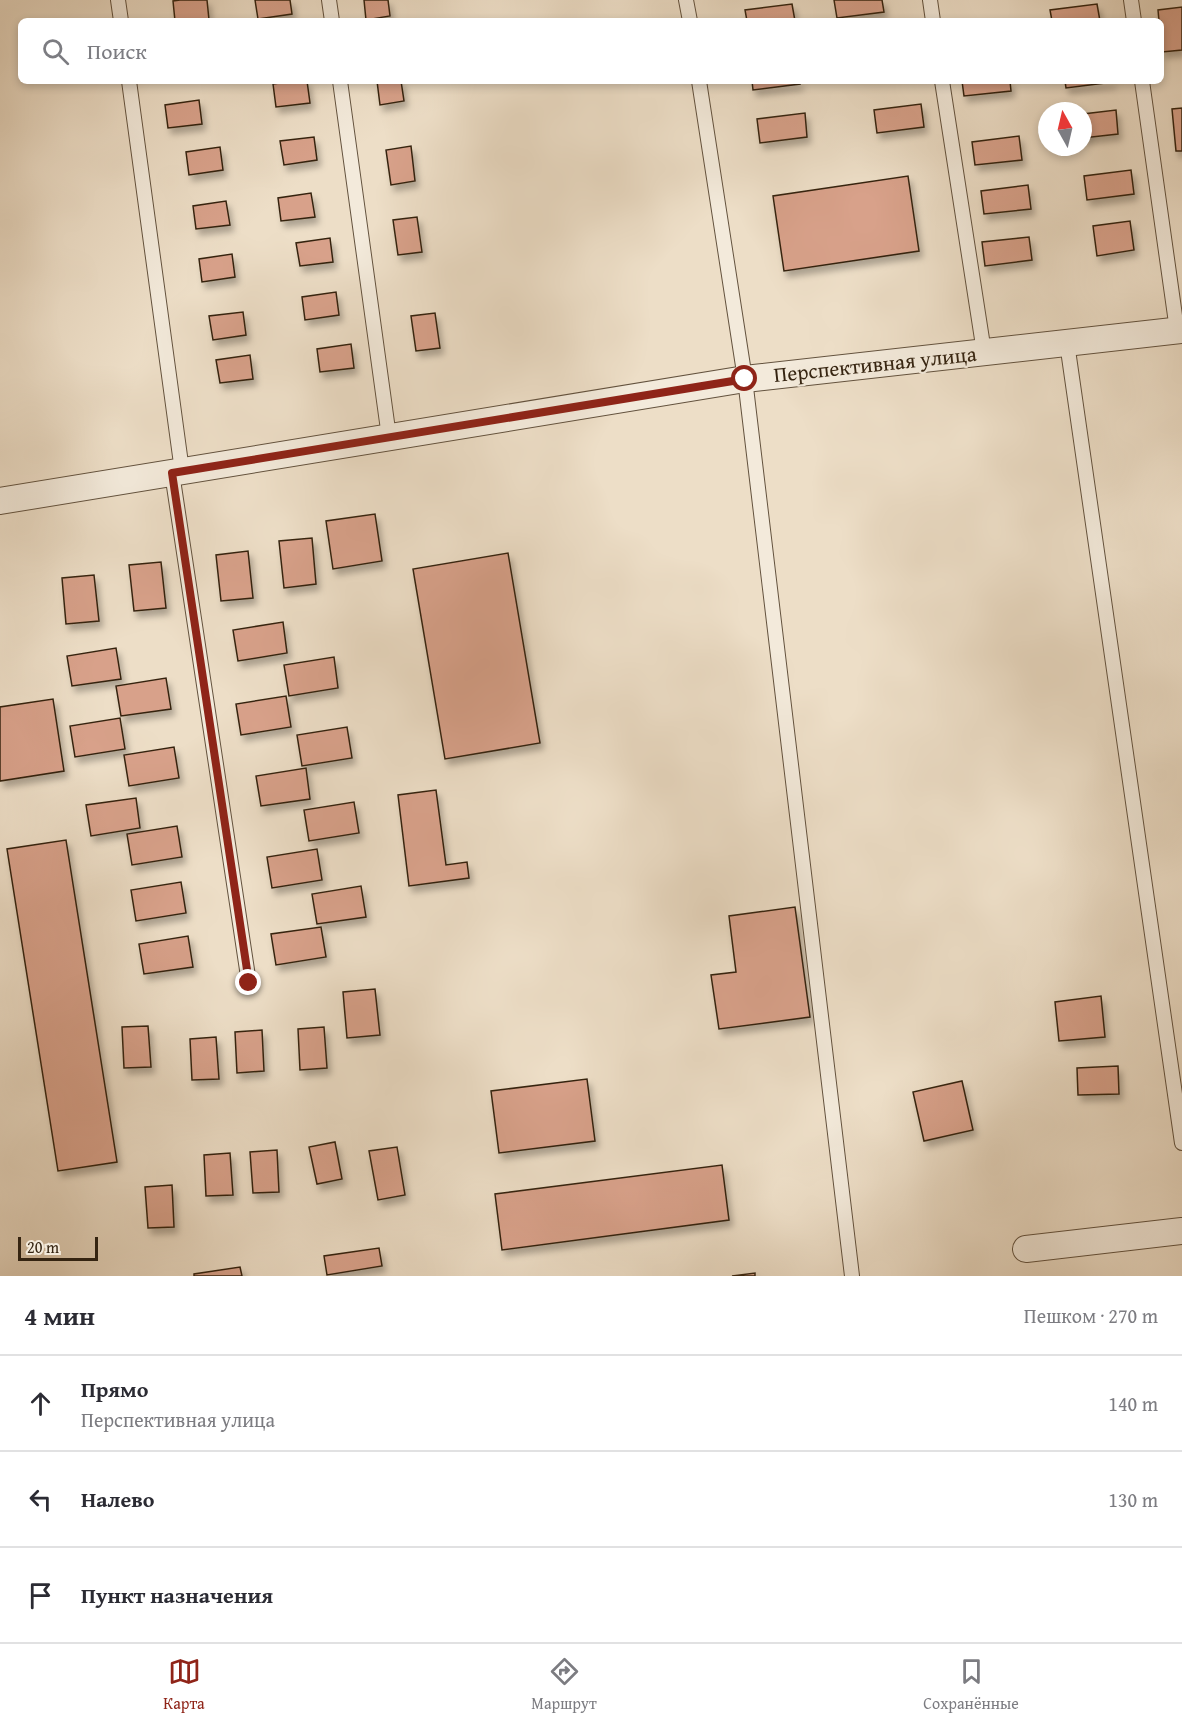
<!DOCTYPE html>
<html lang="ru">
<head>
<meta charset="utf-8">
<style>
  body { margin:0; font-family:"Gentium Book Plus",serif; background:#f7f7f7; color:#2b2b33 }
  .compass { position:absolute; left:1038px; top:102px; width:54px; height:54px; border-radius:50%; background:#fff; box-shadow:0 3px 9px #0003; rotate:352deg }
  .scale { position:absolute; left:18px; bottom:15px; width:80px; box-sizing:border-box; padding-left:6px; border:3px solid #352411; border-top:0; font-size:16px; line-height:21px; white-space:nowrap; color:#352411; -webkit-text-stroke:4px #f3eadb; paint-order:stroke }
  .stop { position:absolute; width:18px; height:18px; margin:-14px; border:4px solid #8f2418; border-radius:50%; background:#fff }
  .stop.end { background:#8f2418; border-color:#fff; box-shadow:0 2px 6px #0008 }
  .list { margin:0; padding:0; list-style:none }
  h2 { display:flex; justify-content:space-between; align-items:center; height:78px; margin:0; padding:0 24px; font-size:26px }
  h2 small { font-size:20px; font-weight:400; color:#7c7c81 }
  .list li { display:grid; grid-template-columns:39px 1fr auto; gap:18px; align-items:center; box-sizing:border-box; height:96px; padding:0 24px; border-top:2px solid #e1e1e2 }
  .list b { display:block; font-size:22px; white-space:nowrap }
  .list p { margin:0; font-size:20px; white-space:nowrap; color:#7c7c81 }
  .list em { font-size:20px; font-style:normal; color:#7c7c81 }
  .icon { flex:none; width:33px; height:33px; fill:none; stroke:currentColor; stroke-width:2; stroke-linecap:round; stroke-linejoin:round }
  .map { position:relative; flex:none; width:1182px; height:1276px; overflow:hidden }
  .search { position:absolute; background:#fff; box-shadow:0 3px 9px #0003; left:18px; right:18px; top:18px; height:66px; display:flex; align-items:center; gap:15px; box-sizing:border-box; padding:0 21px; border-radius:9px; color:#7c7c81; font-size:22px }
  .sheet { height:366px; background:#fff }
  nav { display:flex; justify-content:space-around; align-items:center; box-sizing:border-box; height:84px; border-top:2px solid #e1e1e2; background:#fff; font-size:16px; color:#7c7c81 }
  nav a { display:grid; justify-items:center; gap:3px }
  nav .on { color:#8f2418 }
  .map>svg:first-child { display:block }
  .building { fill:#d8a18a; stroke:#352411; stroke-width:1.5; filter:url(#shadow) }
  .lines { fill:none; stroke-linecap:round; stroke-linejoin:round }
  .service-casing { stroke:#63523e; stroke-width:16 }
  .minor-casing { stroke:#63523e; stroke-width:28 }
  .service { stroke:#f3eadb; stroke-width:14 }
  .minor { stroke:#f3eadb; stroke-width:26 }
  .route { stroke:#8f2418; stroke-width:8 }
  .labels { text-anchor:middle; dominant-baseline:central; stroke-width:4.5; stroke-linejoin:round; paint-order:stroke }
  .street-label { font-size:21px; fill:#352411; stroke:#f3eadb }
</style>
</head>
<body>
<div class="map">
<svg width="1182" height="1276" viewBox="0 0 1182 1276">
  <defs>
    <filter id="shadow"><feDropShadow dx="3.5" dy="6" stdDeviation="3" flood-color="#0004"/></filter>
  </defs>
  <rect width="100%" height="100%" fill="#eddec7"/>
  <filter id="stains"><feTurbulence type="fractalNoise" baseFrequency=".00333" numOctaves="4"/><feColorMatrix values="0 0 0 0 .2 0 0 0 0 .09 0 0 0 0 .02 0 0 0 .5 -.17"/></filter>
  <radialGradient id="worn" r=".72"><stop offset=".6" stop-color="#630" stop-opacity="0"/><stop offset="1" stop-color="#630" stop-opacity=".3"/></radialGradient>
  <path class="building" d="M180 0H207L209 20 175 21 173 1Z
    M255 0H290L292 14 258 19Z
    M364 0H388L390 16 366 20Z
    M834 0H882L884 12 837 18Z
    M792 4 795 21H747L745 10Z
    M1097 4 1100 21H1052L1050 10Z
    M1182 7V50L1162 52 1161 21H1159L1158 10Z
    M292 81H307L310 103 276 107 273 84Z
    M377 81H401L404 101 380 105Z
    M752 81H799L800 84 753 90Z
    M962 81H1010L1011 91 964 96Z
    M1065 81H1113V82L1066 88Z
    M199 100 202 124 168 128 165 105Z
    M921 104 924 127 877 133 874 110Z
    M1182 108V151H1176L1172 109Z
    M1116 110 1118 134 1083 138V114Z
    M805 113 807 137 760 143 757 119Z
    M1019 136 1022 160 975 165 972 142Z
    M314 137 317 160 284 165 280 141Z
    M411 146 415 181 391 185 386 150Z
    M220 147 223 170 189 175 186 152Z
    M1131 170 1134 194 1087 200 1084 176Z
    M908 176 919 251 784 271 773 196Z
    M1028 185 1031 209 984 214 981 191Z
    M311 193 315 217 281 221 278 198Z
    M226 201 230 225 196 229 193 206Z
    M417 217 422 252 398 255 393 220Z
    M1130 221 1134 250 1097 256 1093 226Z
    M1029 237 1032 260 985 266 982 242Z
    M330 238 333 262 300 266 296 243Z
    M232 254 235 277 202 282 199 259Z
    M336 292 339 315 305 320 302 297Z
    M243 312 246 335 213 340 209 316Z
    M435 313 440 348 416 351 411 316Z
    M351 344 354 368 320 372 317 349Z
    M250 355 253 379 220 383 216 360Z
    M375 514 382 561 333 569 326 521Z
    M312 538 316 584 284 588 279 541Z
    M248 551 253 598 221 601 216 555Z
    M508 553 540 743 445 759 413 569Z
    M161 562 166 608 134 611 129 565Z
    M94 575 99 621 66 624 62 578Z
    M283 622 287 653 238 661 233 630Z
    M116 648 121 679 72 686 67 656Z
    M334 657 338 688 289 696 284 665Z
    M166 678 171 709 121 716 116 686Z
    M286 696 291 727 241 735 236 704Z
    M53 699 64 771 0 781V707Z
    M120 718 125 749 75 757 70 726Z
    M347 727 352 758 302 766 297 735Z
    M174 747 179 778 129 786 124 755Z
    M306 768 310 799 261 806 256 776Z
    M436 790 446 865 467 862 469 878 409 886 398 795Z
    M136 798 140 828 91 836 86 805Z
    M354 802 359 833 309 841 304 810Z
    M177 826 182 857 132 865 127 834Z
    M66 840 117 1162 58 1171 7 849Z
    M317 849 322 880 272 888 267 857Z
    M181 882 186 913 136 921 131 890Z
    M361 886 366 917 317 924 312 894Z
    M795 907 810 1017 719 1029 711 975 736 972 729 916Z
    M321 927 326 957 276 965 271 934Z
    M188 936 193 967 144 974 139 944Z
    M375 989 380 1035 347 1038 343 992Z
    M1101 996 1105 1037 1059 1041 1055 1002Z
    M148 1026 151 1067 124 1068 122 1027Z
    M324 1027 327 1068 300 1070 298 1029Z
    M262 1030 264 1071 237 1073 235 1032Z
    M216 1037 219 1079 192 1080 190 1039Z
    M1118 1066 1119 1094 1078 1095 1077 1068Z
    M587 1079 595 1141 499 1153 491 1091Z
    M962 1081 973 1130 924 1141 913 1092Z
    M335 1142 342 1179 317 1184 309 1147Z
    M397 1147 405 1195 378 1200 369 1151Z
    M277 1150 279 1192 253 1193 250 1152Z
    M230 1153 233 1195 206 1196 204 1155Z
    M722 1165 729 1220 502 1250 495 1194Z
    M172 1185 174 1227 148 1228 145 1187Z
    M379 1248 382 1266 327 1275 324 1256Z
    M240 1267 242 1276H194V1274Z
    M755 1273V1276H732Z"/>
  <g class="lines">
    <g class="service-casing">
      <path id="service" d="M118 0 121 21
        M329 0 332 21
        M686 0 690 21
        M930 0 933 21
        M1131 0 1134 21
        M129 81 182 471
        M340 81 389 437
        M699 81 745 379 852 1276
        M942 81 984 352
        M1142 81 1177 330
        M1067 343 1182 1143
        M172 473 249 983"/>
    </g>
    <g class="minor-casing">
      <path id="minor" d="M0 501 745 379 1182 330
        M1026 1249 1182 1231"/>
    </g>
    <use href="#service" class="service"/>
    <use href="#minor" class="minor"/>
  </g>
  <g class="lines">
    <path class="route" d="M249 983 172 473 745 379"/>
  </g>
  <g class="labels">
    <g class="street-label">
      <text transform="translate(875 364) rotate(-6)">Перспективная улица</text>
    </g>
  </g>
  <rect width="100%" height="100%" filter="url(#stains)"/>
  <rect width="100%" height="100%" fill="url(#worn)"/>
</svg>
<svg class="compass" viewBox="-18 -18 36 36"><path d="M0-13l5 13h-10z" fill="#e53935"/><path d="M0 13l5-13h-10z" fill="#7c7c81"/></svg>
<div class="scale">20 m</div>
<div class="stop" style="left:745px;top:379px"></div>
<div class="stop end" style="left:249px;top:983px"></div>
<div class="search"><svg class="icon" aria-label="search" viewBox="0 0 24 24"><circle cx="10" cy="10" r="6"/><path d="M15 15l6 6"/></svg>Поиск</div>
</div>
<section class="sheet">
<h2>4 мин<small>Пешком · 270 m</small></h2>
<ul class="list">
<li><svg class="icon" aria-label="ahead" viewBox="0 0 24 24"><path d="M12 20V5M6 11l6-6 6 6"/></svg><div><b>Прямо</b><p>Перспективная улица</p></div><em>140 m</em></li>
<li><svg class="icon" aria-label="left" viewBox="0 0 24 24"><path d="M17 20v-9H6M10 6l-5 5 5 5"/></svg><div><b>Налево</b></div><em>130 m</em></li>
<li><svg class="icon" aria-label="arrive" viewBox="0 0 24 24"><path d="M6 21V4h12l-3 4 3 4H6"/></svg><div><b>Пункт назначения</b></div></li>
</ul>
</section>
<nav>
<a class="on"><svg class="icon" aria-label="map" viewBox="0 0 24 24"><path d="M3 6l6-2 6 2 6-2v14l-6 2-6-2-6 2zM9 4v14M15 6v14"/></svg>Карта</a>
<a><svg class="icon" aria-label="directions" viewBox="0 0 24 24"><path d="M12 3l9 9-9 9-9-9zM9 14v-3h6M13 9l2 2-2 2"/></svg>Маршрут</a>
<a><svg class="icon" aria-label="saved" viewBox="0 0 24 24"><path d="M7 4h10v16l-5-4-5 4z"/></svg>Сохранённые</a>
</nav>
</body>
</html>
